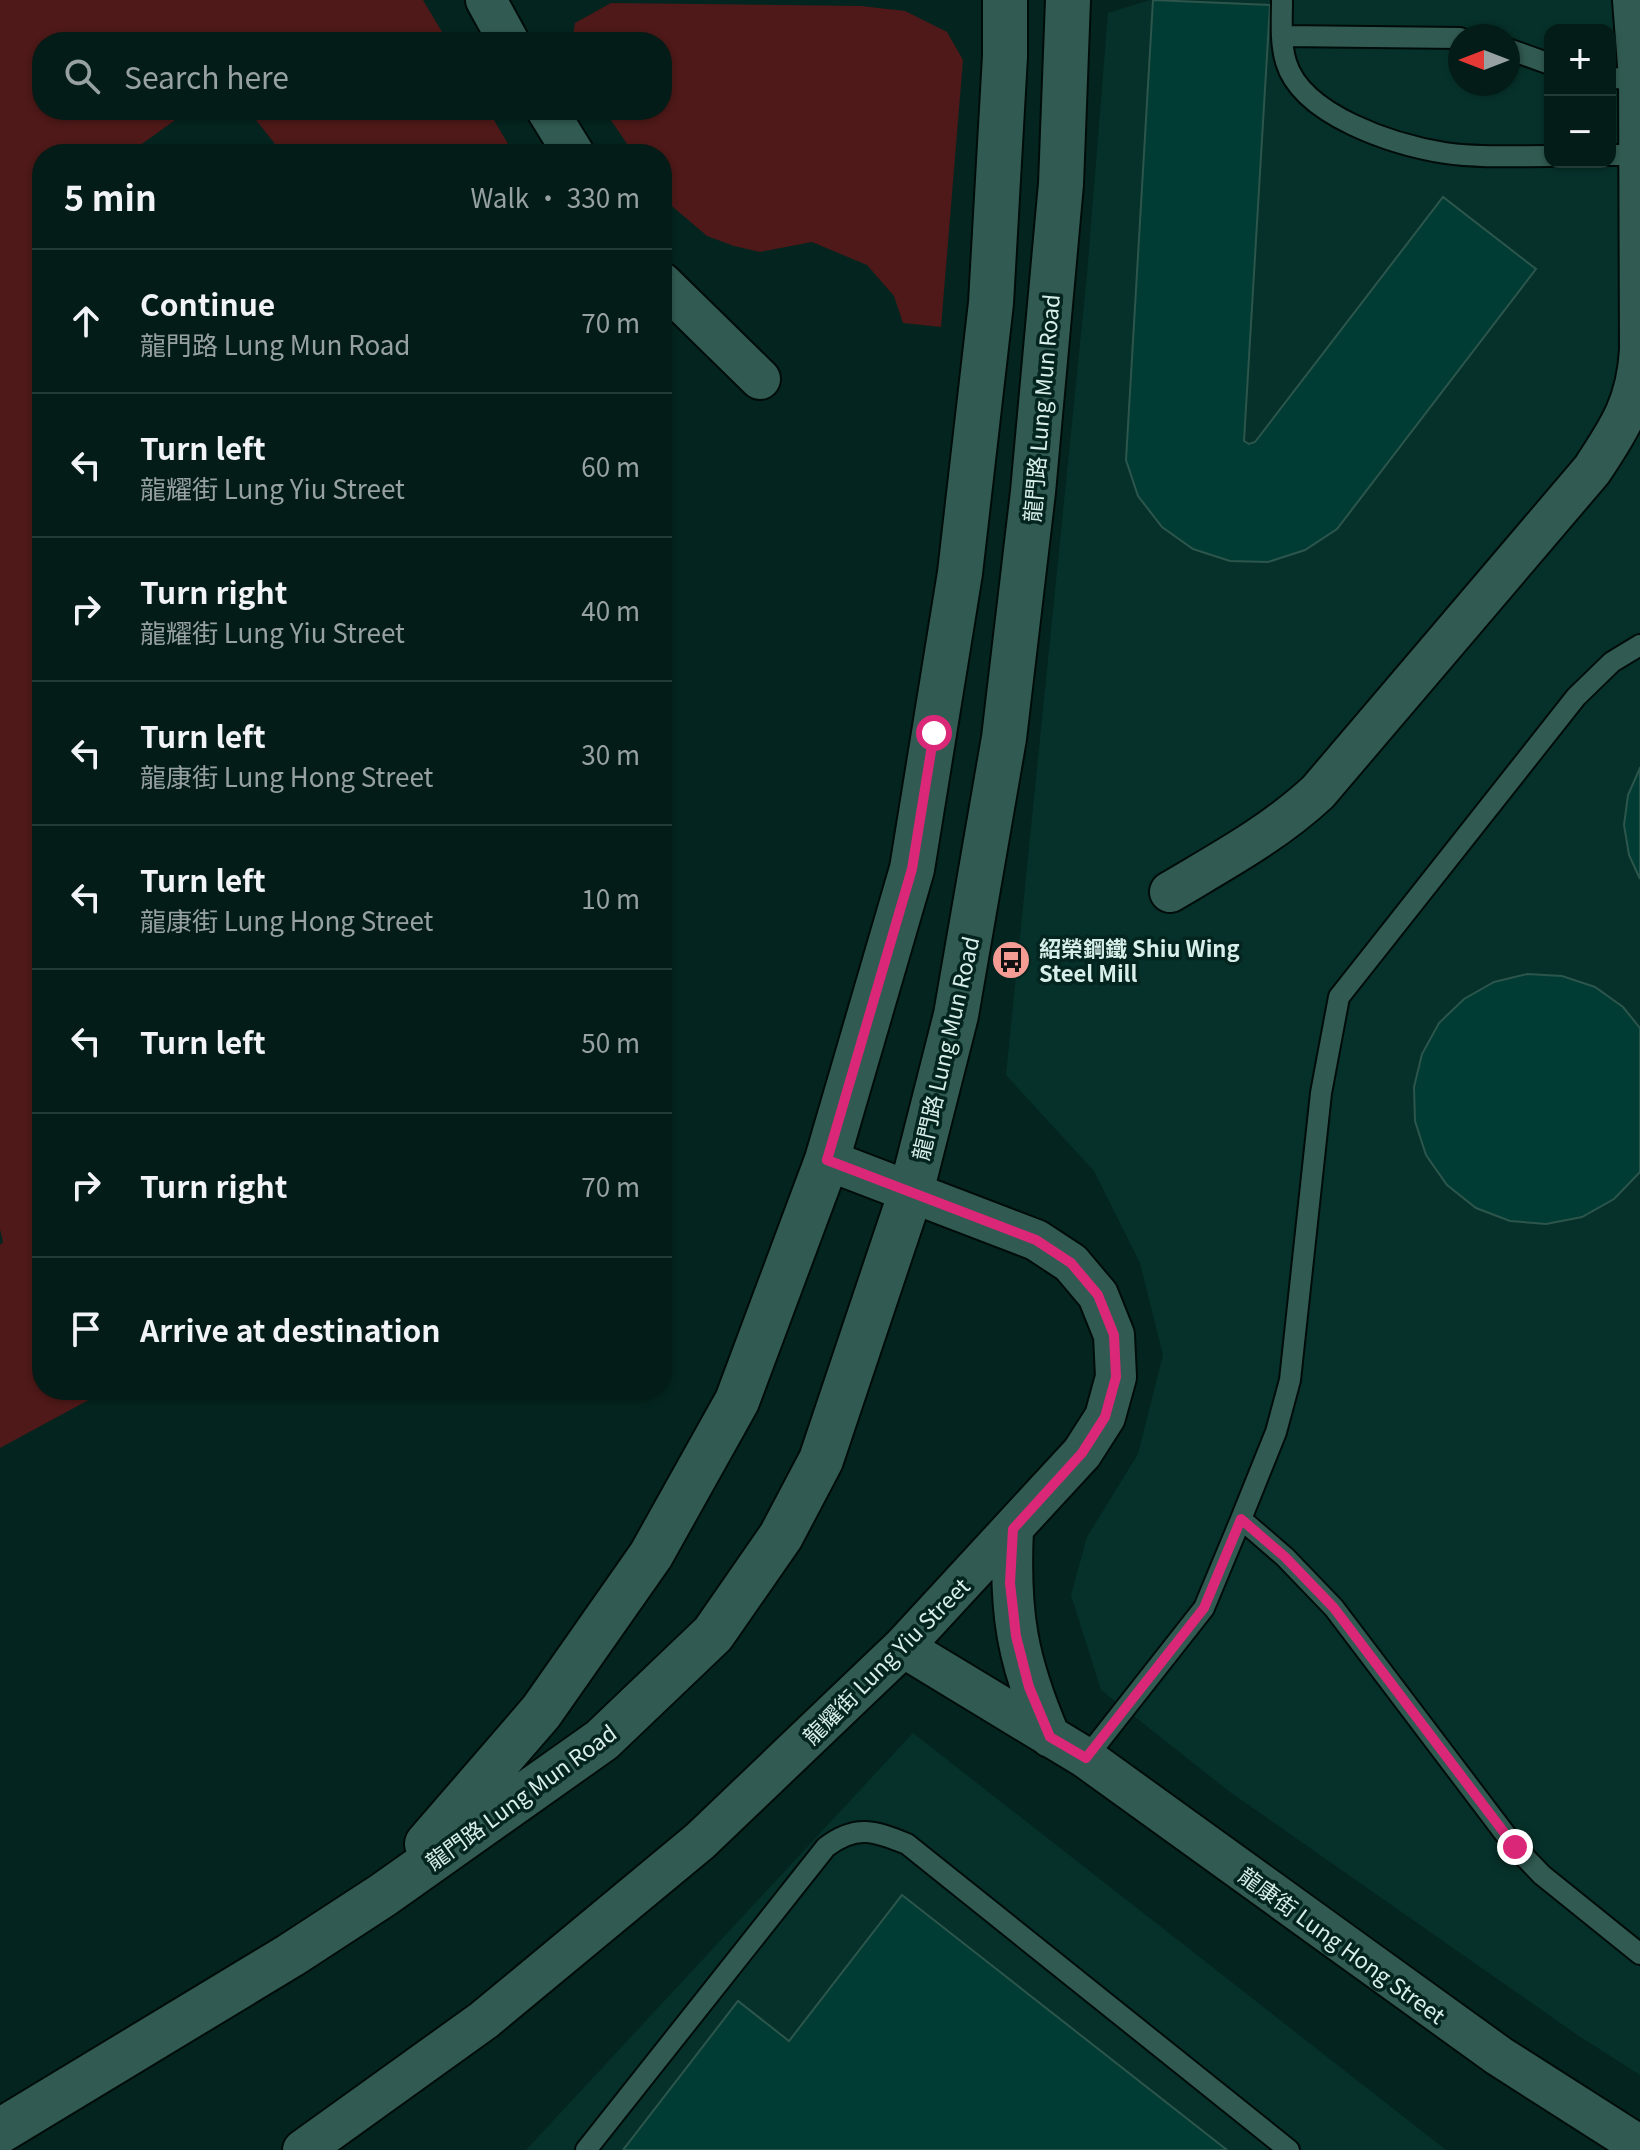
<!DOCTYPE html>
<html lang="en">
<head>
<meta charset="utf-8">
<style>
  body { margin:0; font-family:Georgia,"Noto Sans TC",serif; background:#0d2520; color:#f1f3f6 }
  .controls { position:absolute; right:24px; top:24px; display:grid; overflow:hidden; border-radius:16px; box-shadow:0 2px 6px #0004 }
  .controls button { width:72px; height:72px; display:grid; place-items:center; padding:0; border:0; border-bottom:2px solid #243a36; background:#031c17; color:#f1f3f6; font:40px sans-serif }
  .compass { position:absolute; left:1448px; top:24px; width:72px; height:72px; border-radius:50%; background:#031c17; box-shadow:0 2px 6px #0004; rotate:270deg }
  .stop { position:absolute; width:24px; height:24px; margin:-18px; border:6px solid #db2777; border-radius:50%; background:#fff }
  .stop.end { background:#db2777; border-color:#fff; box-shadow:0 2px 8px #0008 }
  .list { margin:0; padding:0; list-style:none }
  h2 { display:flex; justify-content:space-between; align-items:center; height:104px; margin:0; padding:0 32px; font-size:34px }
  h2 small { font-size:26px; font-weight:400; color:#97a1a1 }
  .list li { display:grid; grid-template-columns:52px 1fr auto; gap:24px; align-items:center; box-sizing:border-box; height:144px; padding:0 32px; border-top:2px solid #243a36 }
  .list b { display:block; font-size:30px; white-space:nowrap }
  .list p { margin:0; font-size:26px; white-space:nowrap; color:#97a1a1 }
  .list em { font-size:26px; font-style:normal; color:#97a1a1 }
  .icon { flex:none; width:44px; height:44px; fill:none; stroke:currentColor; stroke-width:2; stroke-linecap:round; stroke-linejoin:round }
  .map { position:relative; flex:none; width:1640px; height:2150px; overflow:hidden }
  .search { position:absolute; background:#031c17; box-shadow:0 2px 6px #0004; left:32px; top:32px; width:640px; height:88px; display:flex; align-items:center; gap:20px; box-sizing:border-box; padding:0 28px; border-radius:32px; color:#97a1a1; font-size:30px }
  .panel { position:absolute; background:#031c17; box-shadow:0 2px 6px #0004; left:32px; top:144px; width:640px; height:1256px; border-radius:32px }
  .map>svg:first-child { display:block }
  .built { fill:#06312a; fill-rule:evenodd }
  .green { fill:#4e1918 }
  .building { fill:#003c33; stroke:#2c554c; stroke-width:2 }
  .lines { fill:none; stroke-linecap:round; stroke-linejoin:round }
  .lane-casing { stroke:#000c09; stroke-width:24 }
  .street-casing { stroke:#000c09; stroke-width:44 }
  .secondary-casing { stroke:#000c09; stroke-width:48 }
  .lane { stroke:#315b52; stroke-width:20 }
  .street { stroke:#315b52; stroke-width:40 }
  .secondary { stroke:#315b52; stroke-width:44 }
  .route { stroke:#db2777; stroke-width:10 }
  .labels { text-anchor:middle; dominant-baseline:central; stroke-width:7; stroke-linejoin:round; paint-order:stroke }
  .street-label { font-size:22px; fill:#d8eee8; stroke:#04251f }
  .poi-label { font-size:22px; font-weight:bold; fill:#d8eee8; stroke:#04251f; text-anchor:start }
</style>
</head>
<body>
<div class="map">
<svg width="1640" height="2150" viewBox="0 0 1640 2150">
  <rect width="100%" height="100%" fill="#04251f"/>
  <path class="built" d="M1150 0H1640V2075L1579 2036 1230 1792 1101 1690 1071 1595 1087 1537 1138 1454 1163 1355 1140 1263 1094 1171 1006 1075 1087 275 1108 13ZM1550 30H1610V162H1550ZM1460 36H1508V84H1460Z
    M913 1733 1446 2150H526Z"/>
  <path class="green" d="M0 0H423L448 42H42V110H189L128 154H42V1390H107L0 1448V1245L3 1242 0 1229Z
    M611 3 861 6 905 11 947 32 963 60 941 327 903 323 894 296 867 265 812 242 760 252 734 246 707 236 666 201 662 195V154H634L604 110H662V42H572L575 23Z
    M248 110H488L514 154H283Z"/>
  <path class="building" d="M1153 0 1270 5 1244 441 1249 444 1255 442 1443 197 1536 269 1337 529 1305 550 1268 562 1230 561 1193 549 1162 527 1138 496 1126 460Z
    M1640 768V767V879L1629 855 1624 825 1628 795Z
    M1527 974 1562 976 1595 987 1623 1007 1640 1028V1172L1614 1199 1582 1217 1546 1224 1510 1221 1476 1208 1447 1185 1426 1155 1415 1121 1414 1087 1422 1054 1439 1023 1464 999 1494 982Z
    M902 1895 1227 2150H623L738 2001 789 2041Z"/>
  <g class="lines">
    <g class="lane-casing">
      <path id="lane" d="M1282 0C1282 20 1280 42 1286 62 1302 116 1395 145 1445 153 1480 158 1515 156 1550 156
        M1283 36 1460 38
        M1508 49 1550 64
        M1610 78 1639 79
        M1610 155H1640
        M1640 645 1612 662 1576 697 1339 997 1321 1093 1290 1380 1276 1432 1241 1519 1285 1557 1334 1608 1515 1847 1542 1875 1640 1954
        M1086 1758 1204 1608 1241 1519
        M586 2150 826 1847C856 1824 875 1831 907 1844L1289 2150"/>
    </g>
    <g class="street-casing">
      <path id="street" d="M486 0 509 42
        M547 110 574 154
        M662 283 760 379
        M1170 892C1222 861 1274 833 1318 792L1592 470C1620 428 1637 402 1640 350L1639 79 1633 0
        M1013 1529C1009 1613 1017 1660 1050 1737
        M903 1647 1086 1758 1499 2056 1640 2146
        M303 2150 484 2020 700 1841 903 1647 1082 1453 1105 1417 1116 1377 1114 1335 1098 1295 1071 1263 1036 1240 827 1160"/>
    </g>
    <g class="secondary-casing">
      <path id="secondary" d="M427 1844 541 1712 651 1555 737 1401 827 1160 912 869 960 573 991 303 1005 56V0
        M0 2131 291 1955 383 1895 602 1740 713 1634 781 1536 821 1460 911 1192 956 1015 1004 738 1033 492 1061 184 1068 0"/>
    </g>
    <use href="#lane" class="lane"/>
    <use href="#street" class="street"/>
    <use href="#secondary" class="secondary"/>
  </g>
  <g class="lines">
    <path class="route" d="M934 733 912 869 827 1160 1036 1240 1071 1263 1098 1295 1114 1335 1116 1377 1105 1417 1082 1453 1013 1529 1010 1583 1016 1636 1029 1687 1050 1737 1086 1758 1204 1608 1241 1519 1285 1557 1334 1608 1515 1847"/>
  </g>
  <defs>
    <g id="bus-disc" transform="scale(2)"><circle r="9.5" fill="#f59c95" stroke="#04251f"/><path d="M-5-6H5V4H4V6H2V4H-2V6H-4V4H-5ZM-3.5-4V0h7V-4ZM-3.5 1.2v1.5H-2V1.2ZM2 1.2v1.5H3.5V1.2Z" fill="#111"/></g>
  </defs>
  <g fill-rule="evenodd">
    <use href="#bus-disc" x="1011" y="960"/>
  </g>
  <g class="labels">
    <g class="street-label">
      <text transform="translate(1040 408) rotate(-85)">龍門路 Lung Mun Road</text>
      <text transform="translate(944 1048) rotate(-77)">龍門路 Lung Mun Road</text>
      <text transform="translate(885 1660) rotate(-45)">龍耀街 Lung Yiu Street</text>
      <text transform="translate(520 1796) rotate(-36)">龍門路 Lung Mun Road</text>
      <text transform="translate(1343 1944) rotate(36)">龍康街 Lung Hong Street</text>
    </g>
    <g class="poi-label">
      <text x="1039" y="947">紹榮鋼鐵 Shiu Wing<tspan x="1039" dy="25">Steel Mill</tspan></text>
    </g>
  </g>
</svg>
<div class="controls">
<button>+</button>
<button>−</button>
</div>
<svg class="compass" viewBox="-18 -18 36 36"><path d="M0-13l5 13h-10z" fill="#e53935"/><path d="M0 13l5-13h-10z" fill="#97a1a1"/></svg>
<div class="stop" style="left:934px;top:733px"></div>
<div class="stop end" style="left:1515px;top:1847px"></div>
<div class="search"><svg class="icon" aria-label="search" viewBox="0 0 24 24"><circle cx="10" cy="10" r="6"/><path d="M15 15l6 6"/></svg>Search here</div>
<section class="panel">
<h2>5 min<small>Walk · 330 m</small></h2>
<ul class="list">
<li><svg class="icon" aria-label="ahead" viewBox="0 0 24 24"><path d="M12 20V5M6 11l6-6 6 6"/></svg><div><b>Continue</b><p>龍門路 Lung Mun Road</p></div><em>70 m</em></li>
<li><svg class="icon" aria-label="left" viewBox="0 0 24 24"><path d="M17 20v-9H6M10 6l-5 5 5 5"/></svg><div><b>Turn left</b><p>龍耀街 Lung Yiu Street</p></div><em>60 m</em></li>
<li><svg class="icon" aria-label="right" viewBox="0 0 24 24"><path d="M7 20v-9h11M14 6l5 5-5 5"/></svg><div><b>Turn right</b><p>龍耀街 Lung Yiu Street</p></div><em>40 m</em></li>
<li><svg class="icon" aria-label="left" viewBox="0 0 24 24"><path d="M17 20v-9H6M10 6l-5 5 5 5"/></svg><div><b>Turn left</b><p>龍康街 Lung Hong Street</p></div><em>30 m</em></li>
<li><svg class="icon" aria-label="left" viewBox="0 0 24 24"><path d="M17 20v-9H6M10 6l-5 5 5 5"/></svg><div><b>Turn left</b><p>龍康街 Lung Hong Street</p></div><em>10 m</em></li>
<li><svg class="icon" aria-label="left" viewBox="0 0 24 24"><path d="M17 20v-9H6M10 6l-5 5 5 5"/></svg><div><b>Turn left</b></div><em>50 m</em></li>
<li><svg class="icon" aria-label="right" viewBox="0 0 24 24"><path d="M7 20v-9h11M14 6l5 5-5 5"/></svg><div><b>Turn right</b></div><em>70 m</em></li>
<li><svg class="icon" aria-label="arrive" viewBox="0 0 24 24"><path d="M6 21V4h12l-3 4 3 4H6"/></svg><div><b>Arrive at destination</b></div></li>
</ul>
</section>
</div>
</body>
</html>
